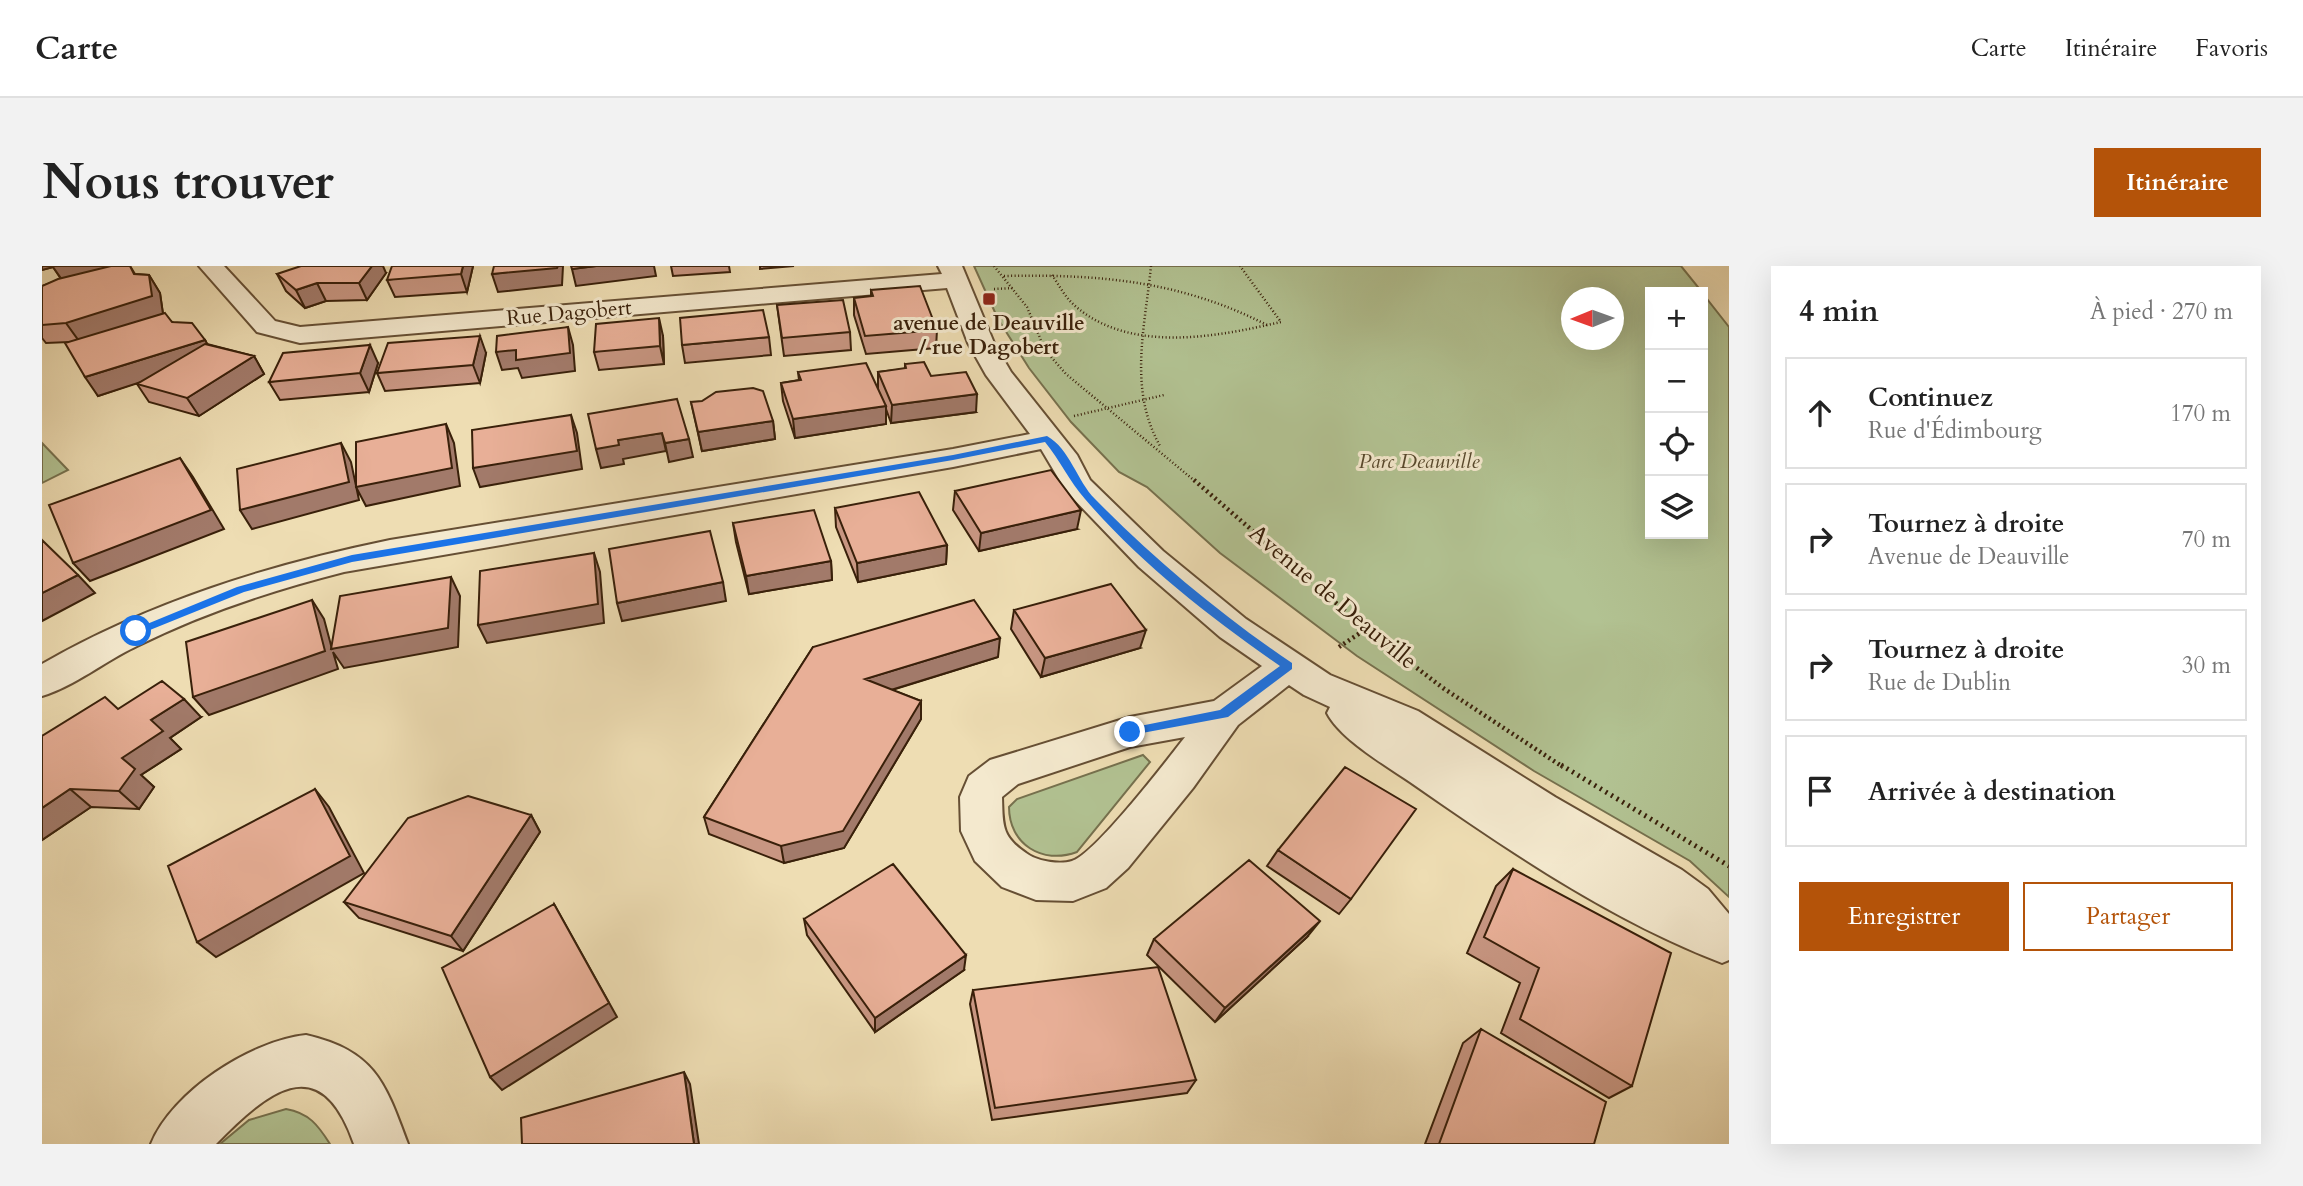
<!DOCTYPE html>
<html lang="fr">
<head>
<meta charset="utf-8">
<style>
  body { margin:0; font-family:Cardo,serif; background:#f2f2f2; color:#222 }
  .controls { position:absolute; right:21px; top:21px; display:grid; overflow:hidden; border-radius:0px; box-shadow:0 7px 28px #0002 }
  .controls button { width:63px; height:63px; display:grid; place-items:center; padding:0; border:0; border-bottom:2px solid #e0e0e0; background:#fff; color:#222; font:35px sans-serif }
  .compass { position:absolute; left:1519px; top:21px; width:63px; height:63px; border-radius:50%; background:#fff; box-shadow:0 7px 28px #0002; rotate:269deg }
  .stop { position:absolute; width:21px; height:21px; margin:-16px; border:5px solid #1a73e8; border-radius:50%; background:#fff }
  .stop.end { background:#1a73e8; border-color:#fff; box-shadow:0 2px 7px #0008 }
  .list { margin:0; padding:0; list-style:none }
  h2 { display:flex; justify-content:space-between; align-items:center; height:91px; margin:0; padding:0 28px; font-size:30px }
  h2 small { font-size:23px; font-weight:400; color:#767676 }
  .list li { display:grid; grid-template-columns:46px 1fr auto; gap:21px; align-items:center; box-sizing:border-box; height:112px; margin:0 14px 14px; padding:0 14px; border:2px solid #e0e0e0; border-radius:0px }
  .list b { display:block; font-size:26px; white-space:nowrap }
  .list p { margin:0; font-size:23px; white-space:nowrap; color:#767676 }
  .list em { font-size:23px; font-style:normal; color:#767676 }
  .actions { display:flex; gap:14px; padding:21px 28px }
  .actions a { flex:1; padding:16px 0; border:2px solid #b45309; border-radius:0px; text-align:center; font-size:24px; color:#b45309 }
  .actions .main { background:#b45309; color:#fff }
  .icon { flex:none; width:38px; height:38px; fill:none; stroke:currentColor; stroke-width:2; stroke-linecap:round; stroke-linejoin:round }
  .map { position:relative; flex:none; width:1687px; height:878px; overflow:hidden; border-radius:0px }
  header { display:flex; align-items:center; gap:42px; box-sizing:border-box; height:98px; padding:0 35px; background:#fff; border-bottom:2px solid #e0e0e0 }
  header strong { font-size:33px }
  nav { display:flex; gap:38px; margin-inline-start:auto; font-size:24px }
  .intro { display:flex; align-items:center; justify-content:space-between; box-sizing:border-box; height:168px; padding:0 42px }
  h1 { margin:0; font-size:49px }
  .button { padding:18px 32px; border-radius:0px; background:#b45309; color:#fff; font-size:24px; font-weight:700 }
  main { display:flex; gap:42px; padding:0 42px }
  aside { flex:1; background:#fff; border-radius:0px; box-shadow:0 7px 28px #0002 }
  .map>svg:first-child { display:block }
  .green { fill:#b2c292; stroke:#76714e; stroke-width:2; fill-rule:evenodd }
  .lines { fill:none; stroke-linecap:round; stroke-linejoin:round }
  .minor-casing { stroke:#664f34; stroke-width:4 }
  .path-far2 { stroke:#39200a; stroke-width:2.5; stroke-dasharray:1 2.5; stroke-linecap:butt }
  .path-far1 { stroke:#39200a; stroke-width:4.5; stroke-dasharray:2 3.5; stroke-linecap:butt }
  .path { stroke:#39200a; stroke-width:5; stroke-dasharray:2 4.5; stroke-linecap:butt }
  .minor { fill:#f4e9ce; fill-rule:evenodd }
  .wall { fill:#c89682; stroke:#39200a; stroke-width:2 }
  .shaded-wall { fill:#a27a6a; stroke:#39200a; stroke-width:2 }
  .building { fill:#e8af97; stroke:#39200a; stroke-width:2 }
  .route { fill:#1a73e8 }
  .poi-dot { fill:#8f2418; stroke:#f4e9ce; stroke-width:2.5 }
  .labels { text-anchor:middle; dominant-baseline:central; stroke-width:6; stroke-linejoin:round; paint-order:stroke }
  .far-street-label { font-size:21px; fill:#39200a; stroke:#f4e9ce }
  .far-poi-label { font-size:21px; font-weight:bold; fill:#39200a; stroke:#f4e9ce }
  .far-park-label { font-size:21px; font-style:italic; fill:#57482c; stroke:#f4e9ce }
  .street-label { font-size:24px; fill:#39200a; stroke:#f4e9ce }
</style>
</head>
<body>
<header>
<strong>Carte</strong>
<nav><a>Carte</a><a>Itinéraire</a><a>Favoris</a></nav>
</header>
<div class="intro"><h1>Nous trouver</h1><a class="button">Itinéraire</a></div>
<main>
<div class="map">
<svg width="1687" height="878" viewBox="0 0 1687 878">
  <rect width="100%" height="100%" fill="#eeddb3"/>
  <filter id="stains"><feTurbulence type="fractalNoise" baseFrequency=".00286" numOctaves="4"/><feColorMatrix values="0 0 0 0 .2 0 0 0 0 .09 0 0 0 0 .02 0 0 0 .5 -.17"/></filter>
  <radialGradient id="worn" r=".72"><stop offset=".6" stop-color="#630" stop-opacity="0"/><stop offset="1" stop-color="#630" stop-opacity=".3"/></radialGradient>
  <path class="green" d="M932 0H1639L1660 26H1608V268H1661V28L1687 61V631L1648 595 1492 505 1315 390 1178 287 1105 221 1077 206 1029 156 987 102 956 53ZM1530 32H1572V74H1530Z
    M0 177 26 204 0 217Z
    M1101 489 1108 496 1035 586C1000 599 967 578 967 541L975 533Z
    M244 843C267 847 276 859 288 878H178L207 854Z"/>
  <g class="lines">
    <g class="minor-casing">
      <path id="minor" d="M157 0H182L233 55 258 61 900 8 896 0H920L952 77 969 106 1035 189 1048 214 1121 285 1204 353 1288 409 1376 445 1513 531 1640 604 1666 623 1687 648V694L1680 697C1568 654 1469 586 1371 518 1345 500 1299 474 1285 447L1288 441 1262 429 1247 419 1196 459 1151 522 1086 602 1064 622 1031 635 994 634 960 621 933 595 919 565 918 531 927 510 948 494 1088 451 1172 435 1220 400 1178 371 1097 301 1024 225 999 183 911 201 302 306C231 324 161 347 95 380 63 395 33 420 0 430V398C108 336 226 299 348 274L911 183 988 168 944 109 926 77 905 22 258 77 215 66ZM1143 471C1126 493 1053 588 1030 595 1017 599 994 595 984 587 959 570 961 559 960 531L976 518 1088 481Z
        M264 769C333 785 343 816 366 878H312C278 780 224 827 174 878H109C130 826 208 775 264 769Z"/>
    </g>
    <path class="path-far2" d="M952 0 985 41 1003 84 1024 108 1154 216
      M1109 0C1103 62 1086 123 1118 180
      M1010 9C1017 19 1023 31 1032 39 1087 88 1174 71 1239 56L1198 0
      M962 10C1058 8 1140 15 1227 60
      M952 23 971 22
      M1032 150 1122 129"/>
    <path class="path-far1" d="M1152 214 1324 363 1401 422 1521 501
      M1297 381 1324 363"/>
    <path class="path" d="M1519 499 1687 600"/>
    <use href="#minor" class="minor"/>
  </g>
  <path class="wall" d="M0 0H88L93 8 107 9 118 27 121 48 130 56 163 74 165 78 212 90 222 108 157 150 107 136 95 118 97 116 56 130 27 76 4 77 0 72V20L19 13 11 1 0 4Z
    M431 0 425 26 353 31 345 14Z
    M629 0H687L688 6 631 10Z
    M344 7 325 34 284 35 263 42 244 25 235 8Z
    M829 24 895 64 894 82 824 88 812 49V32L829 30Z
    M735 39 808 66 809 84 742 90Z
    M621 70 622 98 557 104 552 86Z
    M727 71 729 89 643 97 640 79Z
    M444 87 438 117 343 125 335 107Z
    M336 97 327 126 238 134 227 116Z
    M863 98 889 110 934 146 849 157 844 143V158L753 172 741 135 739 117 757 114 756 106 836 123V106L863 103Z
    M649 136 731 155 733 173 660 185Z
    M913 225 1035 263 937 285 911 244Z
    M793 242 905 279 904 298 816 316 794 261Z
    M691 257 789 295 790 314 707 328 694 276Z
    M972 344 1098 382 999 411 969 363Z
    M771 381 956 391 850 424 879 435V453L802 582 742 597 667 568 662 551Z
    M76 443 159 451 128 472 139 483 99 509 112 521 97 543 49 541 0 574V470Z
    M489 549 498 566 421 685 317 652 302 636Z
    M1236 584 1309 633 1297 648 1225 600Z
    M1471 603 1590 820 1567 832 1459 767 1478 717 1425 687 1454 620Z
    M762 653 922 704 833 766 765 669Z
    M1265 671 1173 756 1105 689 1112 673Z
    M931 724 1154 814 1145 827 950 854 928 738Z
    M1439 763 1552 878H1383L1421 777Z"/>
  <path class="shaded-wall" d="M0 0H82L23 18 11 1 0 4Z
    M330 0H341L344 7 325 34 317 17Z
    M421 0H431L425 26 419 8Z
    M516 0H521L520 19 456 26 450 8Z
    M554 0H612L614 10 534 20 530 3Z
    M718 0H752L718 3Z
    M107 9 118 27 121 48 37 75 24 57Z
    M275 17 284 35 263 42 254 24Z
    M617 52 621 70 622 98 618 80Z
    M526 61 531 79 533 105 480 112 476 102 460 104 454 86Z
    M438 70 444 87 438 117 431 99Z
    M163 74 173 92 56 130 43 111Z
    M328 79 336 97 327 126 318 107Z
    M212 90 222 108 157 150 145 132Z
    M935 128 934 146 849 157 850 139Z
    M844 140V158L753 172 751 153Z
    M529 149 535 167 540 203 438 221 431 202Z
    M731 155 733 173 660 185 656 166Z
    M404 158 412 177 418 220 324 240 314 221Z
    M620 167 624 185 581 193 582 198 559 202 554 183 576 174Z
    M647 173 651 191 627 196 623 177Z
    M299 177 309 196 317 234 210 263 198 244Z
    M138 192 151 211 182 263 48 315 31 297Z
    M1039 244 1035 263 937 285 939 267Z
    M905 279 904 298 816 316 815 297Z
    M552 287 558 306 562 357 445 377 436 359Z
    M789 295 790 314 707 328 704 310Z
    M36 309 53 327 0 355V327Z
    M409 311 418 330 416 381 302 402 291 386 296 403 167 449 151 431 270 334 282 353 290 383Z
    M681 316 684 335 580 355 575 337Z
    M1104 364 1098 382 999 411 1003 392Z
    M958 372 956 391 823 432V413Z
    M142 433 159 451 128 472 139 483 99 509 112 521 97 543 77 525 80 492 109 454Z
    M879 435V453L802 582 742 597 739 580Z
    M28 523 49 541 0 574V542Z
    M273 523 287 541 322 607 174 691 155 676Z
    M489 549 498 566 421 685 409 670Z
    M512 638 575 751 460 824 448 811Z
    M1278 655 1265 671 1173 756 1183 742Z
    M924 689 922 704 833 766V752Z
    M642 806 648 818 657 878H652Z"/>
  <path class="building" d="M69 0H88L92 8 107 9 110 30 24 57 0 59V20L16 13Z
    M259 0H330L317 17H275L254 24 235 8Z
    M350 0H421L419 8 345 14Z
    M452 0H516L515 2 450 8Z
    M529 0H554L530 3Z
    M878 20 895 64 823 70 812 32 831 30 829 24Z
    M801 34 808 66 740 72 735 39Z
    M721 44 727 71 640 79 638 52Z
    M123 47 130 56 150 57 163 74 43 111 23 77Z
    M617 52 618 80 552 86 554 58Z
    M526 61 528 87 474 94V84L454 86 455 70Z
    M438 70 431 99 335 107 346 77Z
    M163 78 212 90 145 132 95 118Z
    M328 79 318 107 227 116 241 87Z
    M882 96 889 110 924 106 935 128 850 139 836 106 864 102 863 98Z
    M824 97 844 140 751 153 739 117 759 114 756 106Z
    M711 122 721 125 731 155 656 166 649 136 660 135 674 126Z
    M635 133 647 173 623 177 620 167 576 174 577 179 554 183 546 148Z
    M529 149 535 185 431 202 430 164Z
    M404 158 410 202 314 221V176Z
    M299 177 307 216 198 244 195 203Z
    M138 192 169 244 31 297 7 239Z
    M1009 204 1039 244 939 267 913 225Z
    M877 226 905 279 815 297 793 242Z
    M772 244 789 295 704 310 691 257Z
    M668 265 681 316 575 337 567 283Z
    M0 274 36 309 0 327Z
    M552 287 556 338 436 359 438 305Z
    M409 311 406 362 289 383 298 330Z
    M1069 318 1104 364 1003 392 972 344Z
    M270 334 283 385 151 431 144 376Z
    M932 334 958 372 823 413 879 435 801 565 739 580 662 551 771 381Z
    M120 415 142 433 109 454 121 465 80 492 93 503 77 525 28 523 0 542V470L63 431 76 443Z
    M1303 501 1374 543 1309 633 1236 584Z
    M273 523 308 590 155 676 126 600Z
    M426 530 489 549 409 670 302 636 366 552Z
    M1207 594 1278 655 1183 742 1112 673Z
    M851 598 924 689 833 752 762 653Z
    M1471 603 1629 687 1590 820 1478 753 1497 702 1442 671Z
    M512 638 567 737 448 811 400 702Z
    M1116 701 1154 814 953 842 931 724Z
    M1439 763 1564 836 1552 878H1397Z
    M642 806 652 878H480L479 852Z"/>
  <path class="route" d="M1005 170C1028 183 1035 215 1053 233 1113 294 1179 349 1250 397V403L1186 451 1084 470 1082 466 1088 462 1178 444 1238 400C1169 352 1098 297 1043 233 1027 215 1018 194 1003 176L911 194 310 296 202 326 98 368 94 369 88 365 195 321 310 289 911 189Z"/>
  <rect class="poi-dot" x="940" y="26" width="14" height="14" rx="3.5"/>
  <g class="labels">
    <g class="far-street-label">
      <text transform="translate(527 47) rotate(-5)">Rue Dagobert</text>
    </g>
    <g class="far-poi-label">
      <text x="947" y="57">avenue de Deauville<tspan x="947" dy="24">/ rue Dagobert</tspan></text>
    </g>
    <g class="far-park-label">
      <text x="1377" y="195">Parc Deauville</text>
    </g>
    <g class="street-label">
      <text transform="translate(1291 331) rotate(40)">Avenue de Deauville</text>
    </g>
  </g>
  <rect width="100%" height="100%" filter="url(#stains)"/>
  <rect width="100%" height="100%" fill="url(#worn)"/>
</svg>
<div class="controls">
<button>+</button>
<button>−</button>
<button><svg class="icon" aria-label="locate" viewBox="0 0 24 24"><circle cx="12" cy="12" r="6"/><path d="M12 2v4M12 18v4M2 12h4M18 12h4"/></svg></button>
<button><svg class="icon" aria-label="layers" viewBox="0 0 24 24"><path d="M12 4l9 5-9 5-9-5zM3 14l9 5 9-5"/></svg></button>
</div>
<svg class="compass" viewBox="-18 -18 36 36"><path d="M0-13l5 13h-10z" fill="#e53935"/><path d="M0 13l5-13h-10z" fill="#767676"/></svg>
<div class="stop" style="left:94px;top:365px"></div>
<div class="stop end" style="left:1088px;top:466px"></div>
</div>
<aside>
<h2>4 min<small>À pied · 270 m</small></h2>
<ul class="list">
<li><svg class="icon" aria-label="ahead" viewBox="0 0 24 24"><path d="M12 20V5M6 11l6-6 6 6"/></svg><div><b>Continuez</b><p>Rue d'Édimbourg</p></div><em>170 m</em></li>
<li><svg class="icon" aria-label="right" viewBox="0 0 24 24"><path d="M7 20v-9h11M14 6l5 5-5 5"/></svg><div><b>Tournez à droite</b><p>Avenue de Deauville</p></div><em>70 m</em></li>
<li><svg class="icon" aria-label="right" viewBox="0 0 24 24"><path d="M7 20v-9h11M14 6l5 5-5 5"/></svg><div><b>Tournez à droite</b><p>Rue de Dublin</p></div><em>30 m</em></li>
<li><svg class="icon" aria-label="arrive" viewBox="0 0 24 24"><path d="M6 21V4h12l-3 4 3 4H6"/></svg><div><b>Arrivée à destination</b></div></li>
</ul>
<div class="actions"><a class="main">Enregistrer</a><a>Partager</a></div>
</aside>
</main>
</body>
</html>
